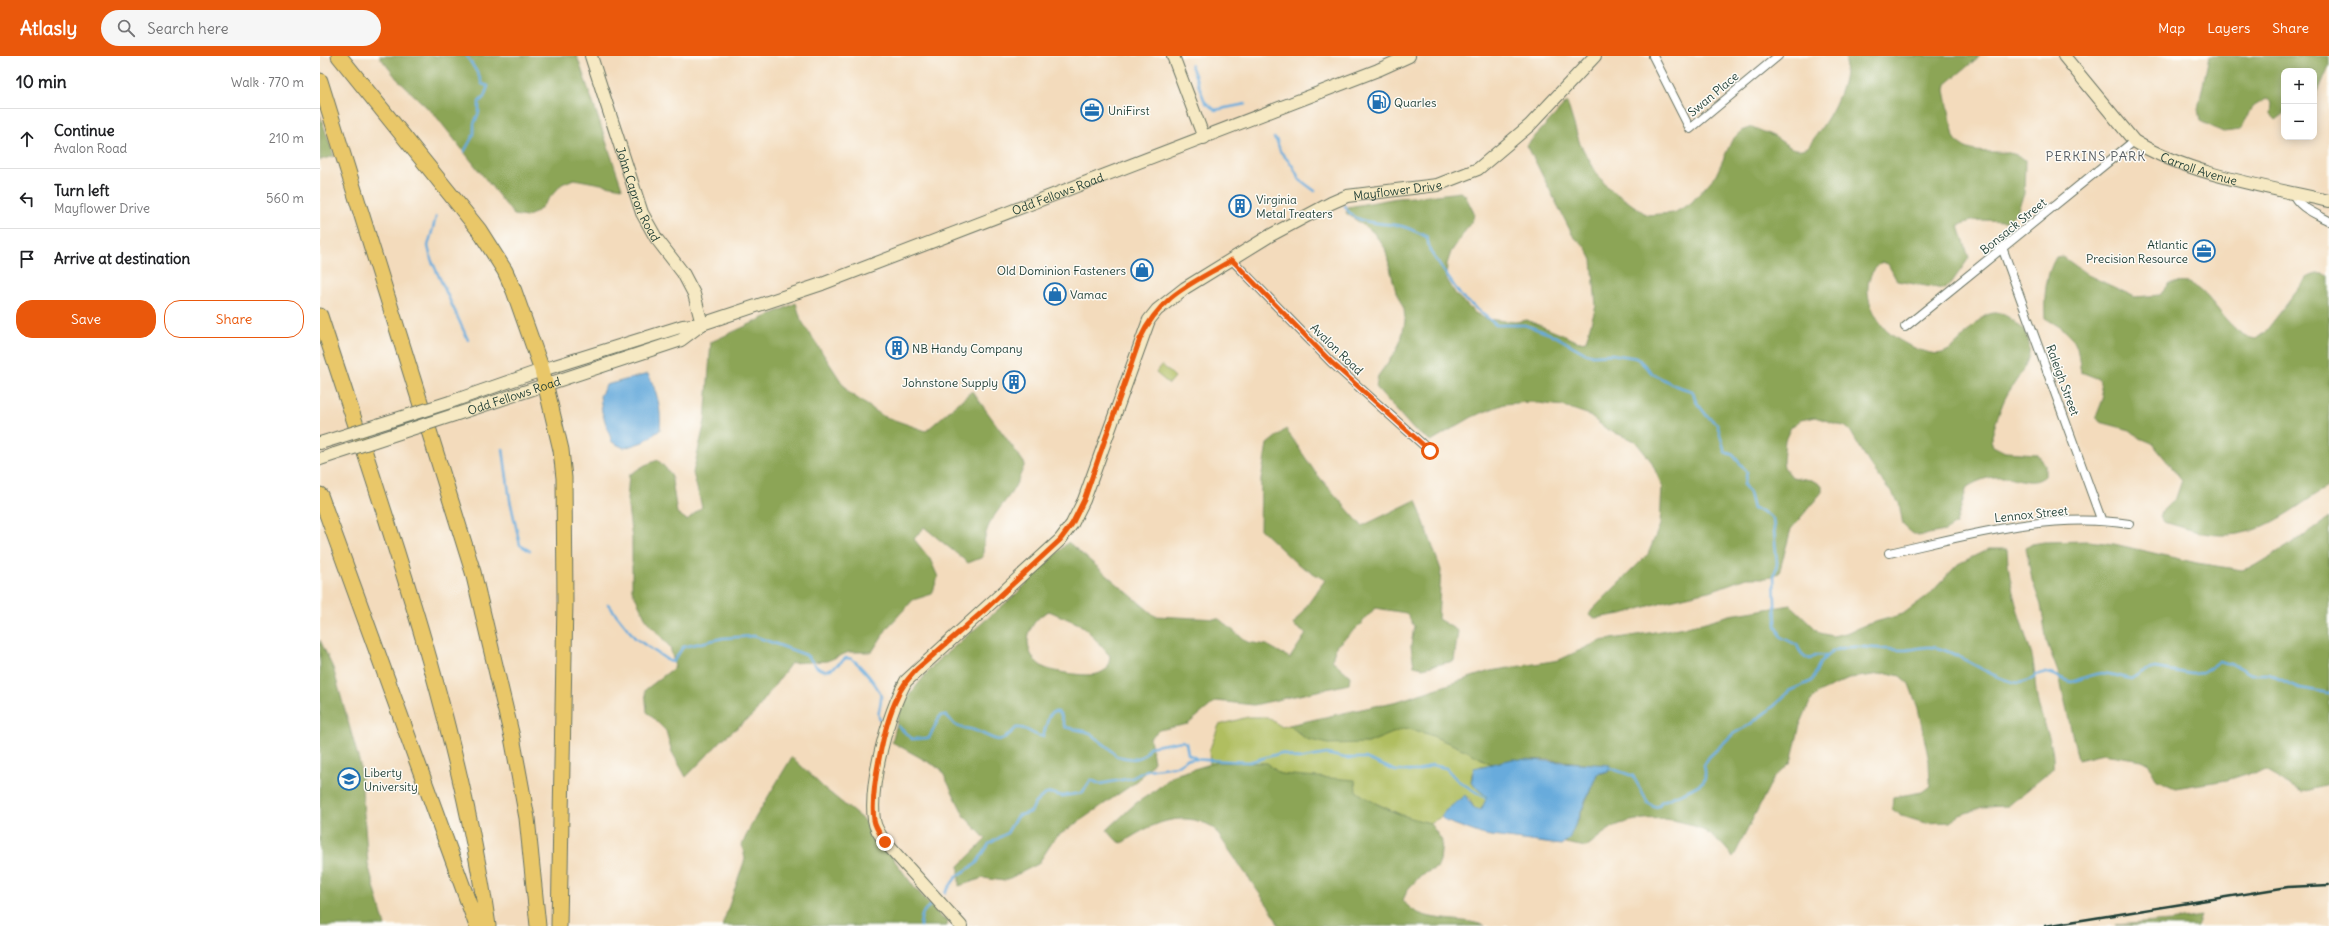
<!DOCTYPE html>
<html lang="en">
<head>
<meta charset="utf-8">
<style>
  body { margin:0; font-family:Delius,sans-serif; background:#f6f6f6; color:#202124 }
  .controls { position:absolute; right:12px; top:12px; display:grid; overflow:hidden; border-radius:8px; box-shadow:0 2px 10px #0003 }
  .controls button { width:36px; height:36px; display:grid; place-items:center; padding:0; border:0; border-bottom:1px solid #e0e0e0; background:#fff; color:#202124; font:20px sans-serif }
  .stop { position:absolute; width:12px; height:12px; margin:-9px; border:3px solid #ea580c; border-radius:50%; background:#fff }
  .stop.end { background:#ea580c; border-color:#fff; box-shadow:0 1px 4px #0008 }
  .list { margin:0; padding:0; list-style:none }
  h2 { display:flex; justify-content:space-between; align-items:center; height:52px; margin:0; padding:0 16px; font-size:17px }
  h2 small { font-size:13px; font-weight:400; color:#757577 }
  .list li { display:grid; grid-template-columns:26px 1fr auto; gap:12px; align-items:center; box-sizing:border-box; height:60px; padding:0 16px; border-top:1px solid #e0e0e0 }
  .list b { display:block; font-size:15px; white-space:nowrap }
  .list p { margin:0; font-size:13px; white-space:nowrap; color:#757577 }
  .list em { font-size:13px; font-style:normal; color:#757577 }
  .actions { display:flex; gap:8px; padding:12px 16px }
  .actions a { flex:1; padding:9px 0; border:1px solid #ea580c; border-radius:16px; text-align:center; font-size:14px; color:#ea580c }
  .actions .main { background:#ea580c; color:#fff }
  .icon { flex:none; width:22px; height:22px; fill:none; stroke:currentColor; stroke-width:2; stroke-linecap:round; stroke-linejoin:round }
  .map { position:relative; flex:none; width:2009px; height:870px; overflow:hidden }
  header { display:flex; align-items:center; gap:24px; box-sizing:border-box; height:56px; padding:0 20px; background:#ea580c; color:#fff }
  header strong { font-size:19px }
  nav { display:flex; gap:22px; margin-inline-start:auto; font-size:14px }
  .search { width:280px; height:36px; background:#f6f6f6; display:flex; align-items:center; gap:10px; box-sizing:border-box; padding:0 14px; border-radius:22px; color:#757577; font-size:15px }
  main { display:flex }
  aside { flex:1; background:#fff }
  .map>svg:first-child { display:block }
  .green { fill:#b0be60; stroke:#687e4a }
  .forest { fill:#8ca556; stroke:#567145; fill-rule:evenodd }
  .water { fill:#67abdc; stroke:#437488 }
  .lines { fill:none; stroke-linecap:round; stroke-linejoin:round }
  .stream { stroke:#67abdc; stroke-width:2.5 }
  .street-casing { stroke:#697464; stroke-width:10 }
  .secondary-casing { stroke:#697464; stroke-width:14 }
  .highway-casing { stroke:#697464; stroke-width:17 }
  .street { stroke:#fff; stroke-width:8 }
  .secondary { stroke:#f6e9c3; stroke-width:12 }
  .highway { stroke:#e9c769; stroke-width:15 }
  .rail { stroke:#1f3d34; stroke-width:2.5 }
  .secondary-bridge-casing { stroke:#697464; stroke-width:14; stroke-linecap:butt }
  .secondary-bridge { stroke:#f6e9c3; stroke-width:12 }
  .route { stroke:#ea580c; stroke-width:5 }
  .labels { text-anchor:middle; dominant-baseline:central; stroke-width:3; stroke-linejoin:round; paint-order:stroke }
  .street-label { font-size:12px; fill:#1f3d34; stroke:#fdfcf7 }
  .poi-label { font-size:12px; fill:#1f3d34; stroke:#fdfcf7; text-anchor:start }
  .neighbourhood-label { font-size:13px; letter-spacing:1px; fill:#585f65; stroke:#fdfcf7 }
</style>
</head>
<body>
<header>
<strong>Atlasly</strong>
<div class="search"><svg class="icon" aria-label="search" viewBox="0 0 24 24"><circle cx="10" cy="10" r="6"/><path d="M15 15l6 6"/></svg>Search here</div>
<nav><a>Map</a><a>Layers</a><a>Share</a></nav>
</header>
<main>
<aside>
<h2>10 min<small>Walk · 770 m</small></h2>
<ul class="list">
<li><svg class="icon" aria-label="ahead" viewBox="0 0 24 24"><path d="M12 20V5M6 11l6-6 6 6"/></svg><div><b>Continue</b><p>Avalon Road</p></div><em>210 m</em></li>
<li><svg class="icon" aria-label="left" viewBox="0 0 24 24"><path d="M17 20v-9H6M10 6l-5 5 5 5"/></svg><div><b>Turn left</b><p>Mayflower Drive</p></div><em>560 m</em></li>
<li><svg class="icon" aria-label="arrive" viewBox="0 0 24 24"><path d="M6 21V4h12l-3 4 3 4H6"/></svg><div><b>Arrive at destination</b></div></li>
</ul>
<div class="actions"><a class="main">Save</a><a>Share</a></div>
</aside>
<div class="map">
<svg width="2009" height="870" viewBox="0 0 2009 870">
  <rect width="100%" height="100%" fill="#fdfcf7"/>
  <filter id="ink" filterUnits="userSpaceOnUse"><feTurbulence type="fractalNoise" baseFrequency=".025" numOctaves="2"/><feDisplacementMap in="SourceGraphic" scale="8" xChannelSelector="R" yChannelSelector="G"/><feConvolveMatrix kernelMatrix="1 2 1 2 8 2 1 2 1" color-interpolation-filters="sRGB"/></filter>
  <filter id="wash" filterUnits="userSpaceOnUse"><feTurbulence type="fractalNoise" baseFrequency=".012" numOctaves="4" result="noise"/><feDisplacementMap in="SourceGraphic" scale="16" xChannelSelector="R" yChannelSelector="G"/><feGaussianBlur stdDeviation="0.9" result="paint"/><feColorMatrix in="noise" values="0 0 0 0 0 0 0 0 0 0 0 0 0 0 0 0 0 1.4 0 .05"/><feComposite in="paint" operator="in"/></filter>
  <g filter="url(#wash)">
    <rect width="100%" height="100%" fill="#f3dbbc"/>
    <path class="green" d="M842 309 855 321 849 328 836 317Z
      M928 661H947L962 671 969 669 986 683 1048 687 1084 672 1108 677 1148 695 1173 709 1161 710 1152 716 1151 727 1165 738 1167 743 1160 755 1154 752 1149 741 1121 761 1110 767 1088 762 1049 744 1036 735 978 720 960 718 947 707 898 706 890 709 889 695 899 669Z"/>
    <path class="forest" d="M59 0H257L302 132 254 123 242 128 217 156 206 161 194 159 115 59 78 24Z
      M1526 0H1660L1626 28 1625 34 1634 81C1649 107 1686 87 1705 104L1704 138 1697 156 1687 165C1673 165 1651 161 1639 170L1649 202 1630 229 1624 233 1577 225 1568 208 1562 206C1551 215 1547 223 1548 237 1549 249 1557 264 1565 273 1575 284 1607 301 1622 297 1647 290 1660 240 1691 263 1697 267 1705 275 1707 281 1718 304 1691 327 1683 347 1678 359 1674 372 1671 384L1673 390 1685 396 1717 398 1725 408V420C1713 431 1697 421 1683 421 1669 420 1659 424 1647 431L1636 468 1625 475 1598 480 1592 477 1583 469 1579 447 1549 407 1531 376 1526 371 1495 361 1481 364 1471 371 1465 384 1463 405 1464 411 1472 421 1491 424 1502 429V436L1471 473 1459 517 1447 522H1426L1393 534 1346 545 1302 558 1275 562 1269 559 1272 554 1328 498 1340 469 1342 430 1331 405 1315 385 1288 374 1267 358 1243 350 1210 346 1184 348 1152 361 1111 385 1094 374 1056 331 1058 320 1076 295 1081 284 1085 265 1084 253 1076 236 1065 192 1053 176 1026 157 1028 151 1077 142 1109 140 1140 136 1145 139 1154 157 1153 163 1131 196 1127 208 1126 222 1136 239 1155 257 1166 263 1195 266 1207 264 1259 286 1266 285 1276 250 1272 204 1266 192 1253 180 1207 89 1247 46 1260 88 1276 116 1287 131 1327 159 1354 157 1371 147 1396 119 1412 84 1421 75 1432 71C1439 74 1447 77 1453 80 1466 87 1473 98 1488 91 1508 63 1527 36 1526 0Z
      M1889 0H2009V10L1994 45V15H1964V58L1956 64 1951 59 1952 47 1948 42 1931 52 1921 74 1903 76 1880 65 1878 53Z
      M0 59 14 100 0 104Z
      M1742 200 1768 219 1815 241 1840 239 1850 227C1856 227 1864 226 1869 227 1893 236 1908 280 1936 283L1945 276 1987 222C1994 218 2001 216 2009 220V430C1975 451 1942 481 1900 479 1881 479 1861 470 1843 466L1840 461 1842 455 1856 442 1862 424 1832 387 1820 382 1810 374 1780 366 1776 361 1783 343 1779 323 1761 316C1759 308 1759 300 1757 292 1752 276 1738 270 1725 262 1724 241 1725 220 1736 201Z
      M476 247 481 264 528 336 563 360 606 375 652 335 705 408C701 417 697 428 691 437 674 461 663 469 663 501L648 507 604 471 594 483 610 503 618 521 612 538 593 544 568 571 552 596H529L507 605 471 607 433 659 404 682 366 721 352 696 346 675 327 656 325 634 355 611 350 591 327 565 312 534V483L307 443 309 419 325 409 338 404 351 418 357 457 367 464 382 451 373 417 385 365 391 286Z
      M966 373 995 416 1042 470 1096 444 1121 514 1118 563 1138 575 1134 605 1103 612 1094 610 1091 590 1094 570 1086 557 1055 552 1038 571 1016 590 1012 604 1030 620 1029 628 934 649 896 645 868 668 839 674 830 682 834 706 816 726 735 782 718 808 684 825 663 822 639 830V810L666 783 645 761 621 713 572 686 582 648 615 607 694 540 748 486 835 560 899 563 927 586 947 589 970 602 986 578 973 569 1005 524 976 507 940 473 941 424 947 388ZM729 555 759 568 769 576 790 600 788 612C785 614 781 617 777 618 767 621 732 616 723 611 699 596 706 565 729 555Z
      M2009 462V729L1982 736 1945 715 1926 718 1907 724 1855 732 1837 724 1828 707 1822 704 1783 698 1758 704 1738 616 1727 587 1721 549 1712 524 1706 492 1712 488 1724 486 1768 485 1794 488 1877 507 1922 514 1934 510 1977 484Z
      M1669 493H1687C1688 530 1701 565 1712 600 1716 616 1714 635 1719 651 1725 674 1735 688 1733 713L1688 750 1663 751 1640 759 1630 766 1605 767 1582 760 1572 753 1573 741 1602 736 1610 730 1609 705 1598 652 1589 628 1580 620 1568 617 1531 622 1498 637 1490 646 1480 669 1471 706 1453 723 1413 802C1390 765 1339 755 1300 768 1288 772 1276 784 1266 791L1245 787 1259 762 1277 718 1288 716 1290 711C1268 707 1191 697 1173 709L1147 695 1108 678 1085 672 1048 687 1008 688 986 683 969 669 1078 645 1170 615 1239 604 1280 585 1371 570 1410 559 1471 549 1500 577 1513 580 1526 577 1545 569 1583 558 1611 537 1638 508Z
      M0 584 13 612 40 708 48 808 65 870H0Z
      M472 701 504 732 547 767 594 831 622 862 628 865 627 870H402L425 803 422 789 431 769Z
      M897 706 947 707 960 718 1035 724 1036 735C1058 751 1084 761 1110 767L1122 785 1120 805 1118 811 1101 819 1088 833 1083 844C1100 870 1139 859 1165 870H959L951 854 893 771C860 753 831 768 802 787L797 785 787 774 816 747 833 736 854 719Z
      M1881 860 1877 870 1795 869 1850 865Z"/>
    <path class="water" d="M328 318C337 335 342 354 340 374L323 386 304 392 292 386 282 356 280 340 286 329Z
      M1193 703 1290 709 1288 715 1277 718 1249 783 1241 789 1164 779 1125 765 1121 761 1124 756 1145 739 1154 752 1161 754 1167 741 1151 727 1154 712Z"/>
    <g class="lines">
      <path class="stream" d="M871 9 885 46 895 54 926 48
        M954 82 957 85 960 95 972 109 980 124 995 135
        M144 96 154 78V68L159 56V46L164 41 168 30 162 28C159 16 152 10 147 0
        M1025 150C1034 170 1062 166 1081 170 1090 172 1098 177 1107 181L1110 195 1141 240 1176 269H1205L1233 279 1265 297 1273 299 1291 298 1317 302 1333 318 1356 330 1372 335 1377 347 1387 360 1397 368 1405 396 1413 399 1427 416 1424 429 1429 437 1433 453 1442 455 1453 463 1457 508 1454 521 1456 569 1461 581 1477 589C1480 597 1483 600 1490 603L1497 599 1506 600
        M116 161 108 190 111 203 148 284
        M183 393 190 444 200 489 210 495
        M288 548 315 582 349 605 353 606 363 591 403 582 434 580 486 599C490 602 491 604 494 608 505 622 517 609 526 602L532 603C540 609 560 631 561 641 562 649 555 659 561 665
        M578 670 592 683 609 682 620 660 624 659C630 661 631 666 635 669 641 673 650 672 656 675 677 683 678 691 696 672 707 670 713 681 723 680L729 660 733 656H738L741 659 745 671 768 676 789 692 796 700C809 703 824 707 829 691L862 685 866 687 868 698 876 702
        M1290 712 1313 720 1328 747 1334 751 1339 750 1341 746C1349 742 1379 732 1384 724 1386 720 1385 713 1384 709L1389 701 1413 678 1429 669 1454 650 1469 635 1492 625C1495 619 1497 611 1501 606 1519 580 1556 595 1583 594 1596 594 1607 588 1621 593 1646 601 1667 620 1693 626 1709 630 1715 615 1726 617 1734 618 1743 624 1752 626 1782 615 1779 615 1811 623L1822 616 1835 612 1872 618 1883 617 1900 605 1919 611 1931 618H1948L1980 632 2009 637
        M625 837 637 820 656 808 669 788 687 777 697 760 711 756 715 747 724 739 731 737 742 740 762 737 771 724 780 728 812 722 827 714 856 710 867 703 929 706 961 697 978 703 1007 698 1025 702H1045L1076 715H1098L1112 709 1126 712 1137 724 1167 743
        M600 870C601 860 602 855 611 849"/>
    </g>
  </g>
  <g filter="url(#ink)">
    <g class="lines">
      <g class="street-casing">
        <path id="street" d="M1333 0 1370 73 1458 0
          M1973 137C1977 151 1997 158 2009 165
          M1683 194 1781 463
          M912 204 1011 306 1110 395
          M1585 271 1814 85
          M1569 497C1647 480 1729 455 1809 468"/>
      </g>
      <g class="secondary-casing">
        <g id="secondary">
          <path id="s1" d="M271 0 322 157 336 182 363 217 374 238 382 268"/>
          <path d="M853 0 884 82"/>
          <path id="s2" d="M1744 0 1814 85C1867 118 1947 131 2009 145"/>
          <path id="s3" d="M130 346 222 314 363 270 382 268 502 228 1058 14 1089 0"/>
          <path id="s4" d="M134 359 361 284 381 269"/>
          <path d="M0 387 10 384"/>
          <path d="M0 403 15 398"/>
          <path id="s5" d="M641 870 565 786C560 779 555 772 554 764 549 727 568 658 586 625L740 484 752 468 764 444 829 264 837 254 865 232 951 179 1011 147 1027 140 1117 129 1158 113 1210 69 1275 0"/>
        </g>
      </g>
      <g class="highway-casing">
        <path id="highway" d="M19 0 159 174 185 215 194 235 222 314 241 394 244 422 245 545 239 870
          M0 25 153 516 192 681 207 762 218 870
          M0 260C65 460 138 661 168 870
          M0 439 157 870"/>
      </g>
      <use href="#street" class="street"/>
      <use href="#secondary" class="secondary"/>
      <use href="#highway" class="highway"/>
      <path class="rail" d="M1725 870 1968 831 2009 829"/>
      <g class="secondary-bridge-casing">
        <path id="secondary-bridge" d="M10 384 130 346
          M15 398 134 359"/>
      </g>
      <use href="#secondary-bridge" class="secondary-bridge"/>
    </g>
  </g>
  <g class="lines" filter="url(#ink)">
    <path class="route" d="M565 786C561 779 555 772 554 764 550 736 564 668 577 642 581 631 588 623 596 614L668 551 740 484 752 468 764 444 820 283C841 238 872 228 912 204L1011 306 1110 395"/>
  </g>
  <defs>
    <g id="fuel-ring" transform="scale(1.15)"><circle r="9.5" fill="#fdfcf7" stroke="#1f6fb2" stroke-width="1.5"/><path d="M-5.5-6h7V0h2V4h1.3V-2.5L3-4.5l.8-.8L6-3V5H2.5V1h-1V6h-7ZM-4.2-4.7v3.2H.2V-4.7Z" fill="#1f6fb2"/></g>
    <g id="office-ring" transform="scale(1.15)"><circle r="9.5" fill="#fdfcf7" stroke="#1f6fb2" stroke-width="1.5"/><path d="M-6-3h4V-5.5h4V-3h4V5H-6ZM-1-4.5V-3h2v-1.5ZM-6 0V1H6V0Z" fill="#1f6fb2"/></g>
    <g id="building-ring" transform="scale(1.15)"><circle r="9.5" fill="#fdfcf7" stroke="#1f6fb2" stroke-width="1.5"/><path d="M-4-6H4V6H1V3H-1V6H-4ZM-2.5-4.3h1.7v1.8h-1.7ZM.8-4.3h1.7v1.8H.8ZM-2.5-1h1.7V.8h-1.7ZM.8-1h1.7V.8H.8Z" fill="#1f6fb2"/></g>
    <g id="shop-ring" transform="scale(1.15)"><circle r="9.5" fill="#fdfcf7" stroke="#1f6fb2" stroke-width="1.5"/><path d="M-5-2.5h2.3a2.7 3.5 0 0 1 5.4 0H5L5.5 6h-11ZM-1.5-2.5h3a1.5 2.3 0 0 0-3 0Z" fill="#1f6fb2"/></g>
    <g id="university-ring" transform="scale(1.15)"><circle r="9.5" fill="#fdfcf7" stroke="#1f6fb2" stroke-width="1.5"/><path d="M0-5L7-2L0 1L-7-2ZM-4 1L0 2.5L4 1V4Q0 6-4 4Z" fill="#1f6fb2"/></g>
  </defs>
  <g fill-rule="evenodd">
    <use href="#fuel-ring" x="1059" y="46"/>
    <use href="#office-ring" x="772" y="54"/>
    <use href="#building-ring" x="920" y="150"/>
    <use href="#office-ring" x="1884" y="195"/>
    <use href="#shop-ring" x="822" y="214"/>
    <use href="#shop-ring" x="735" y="238"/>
    <use href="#building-ring" x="577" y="292"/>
    <use href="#building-ring" x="694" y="326"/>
    <use href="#university-ring" x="29" y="723"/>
  </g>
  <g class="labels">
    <g class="street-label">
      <text transform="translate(1393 38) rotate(-40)">Swan Place</text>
      <text stroke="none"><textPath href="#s2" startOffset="181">Carroll Avenue</textPath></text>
      <text stroke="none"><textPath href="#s5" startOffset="1015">Mayflower Drive</textPath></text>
      <text stroke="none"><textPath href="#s1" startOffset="146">John Capron Road</textPath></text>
      <text stroke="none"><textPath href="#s3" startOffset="643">Odd Fellows Road</textPath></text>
      <text transform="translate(1693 170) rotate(-39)">Bonsack Street</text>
      <text transform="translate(1017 293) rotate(44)">Avalon Road</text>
      <text transform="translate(1743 324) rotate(70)">Raleigh Street</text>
      <text stroke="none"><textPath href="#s4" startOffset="63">Odd Fellows Road</textPath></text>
      <text transform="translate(1711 458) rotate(-6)">Lennox Street</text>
    </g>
    <g class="poi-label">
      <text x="1074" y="46">Quarles</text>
      <text x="788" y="54">UniFirst</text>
      <text x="936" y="143">Virginia<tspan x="936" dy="14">Metal Treaters</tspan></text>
      <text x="1868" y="188" text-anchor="end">Atlantic<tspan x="1868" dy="14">Precision Resource</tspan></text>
      <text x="806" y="214" text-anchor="end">Old Dominion Fasteners</text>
      <text x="750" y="238">Vamac</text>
      <text x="592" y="292">NB Handy Company</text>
      <text x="678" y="326" text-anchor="end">Johnstone Supply</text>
      <text x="44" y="716">Liberty<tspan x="44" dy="14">University</tspan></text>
    </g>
    <g class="neighbourhood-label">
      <text x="1776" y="100">PERKINS PARK</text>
    </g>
  </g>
</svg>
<div class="controls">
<button>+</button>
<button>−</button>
</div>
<div class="stop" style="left:1110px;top:395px"></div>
<div class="stop end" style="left:565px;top:786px"></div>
</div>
</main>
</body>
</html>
